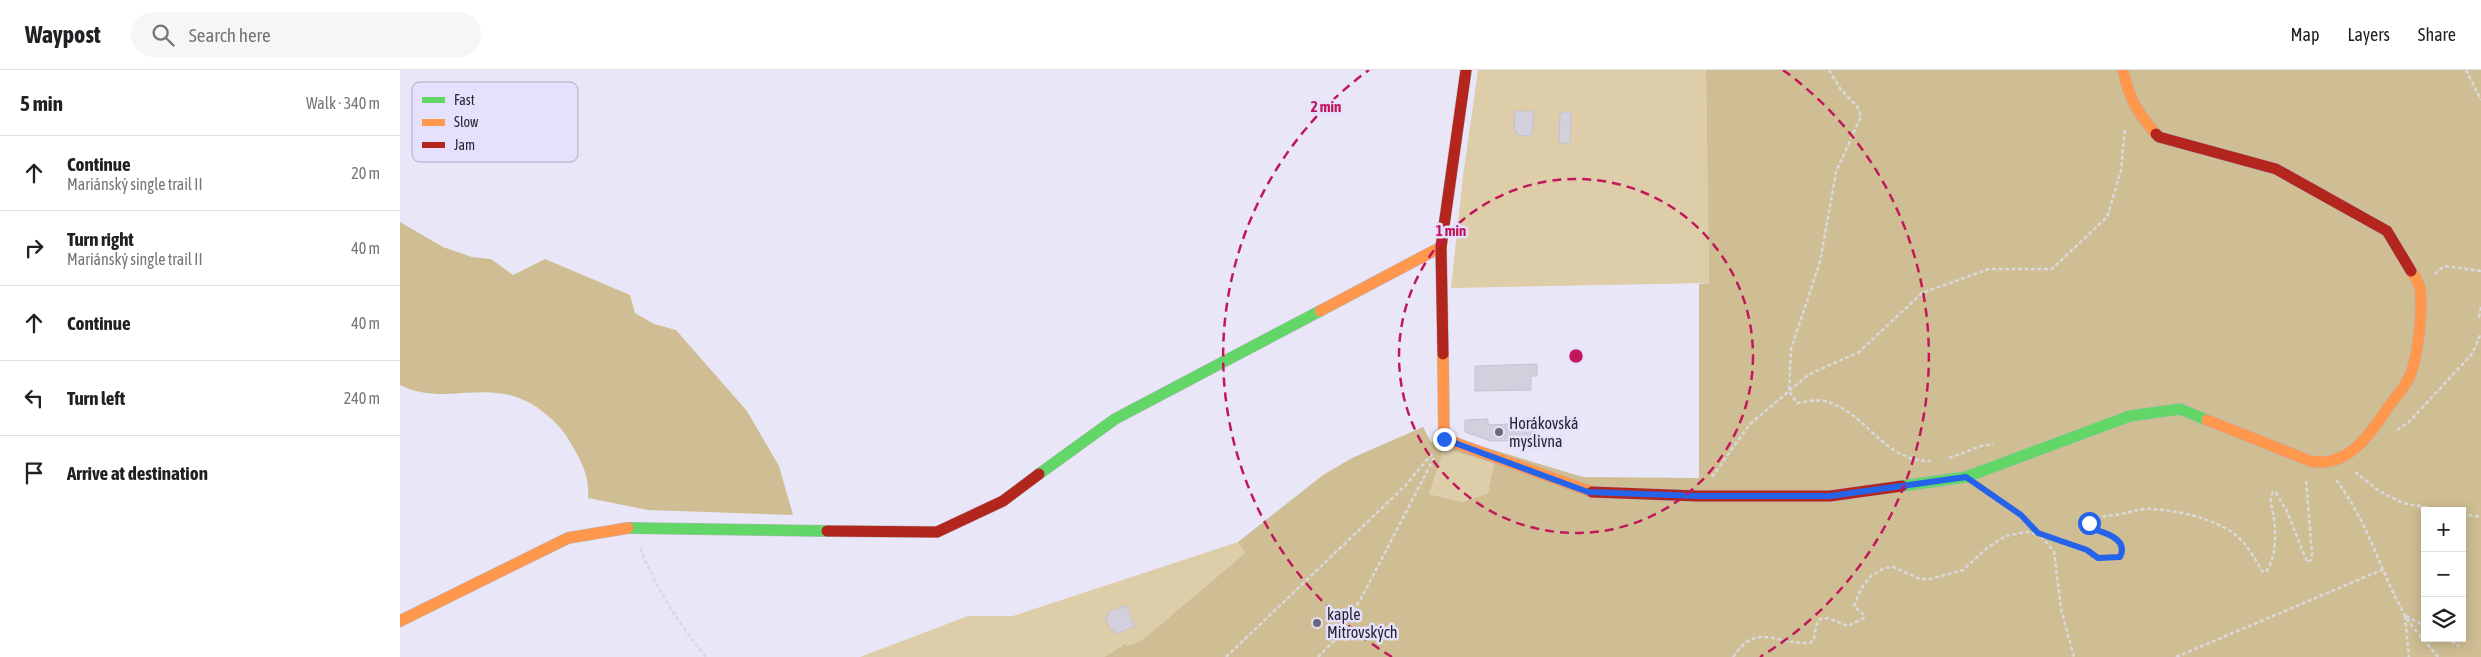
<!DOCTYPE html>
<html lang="en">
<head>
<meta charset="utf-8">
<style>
  body { margin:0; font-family:"Asap Condensed",sans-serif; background:#f6f6f6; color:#202124 }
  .controls { position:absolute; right:15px; bottom:15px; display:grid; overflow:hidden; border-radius:0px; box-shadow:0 2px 12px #0003 }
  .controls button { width:45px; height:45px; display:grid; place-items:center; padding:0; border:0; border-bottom:1px solid #e0e0e0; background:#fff; color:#202124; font:25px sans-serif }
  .stop { position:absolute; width:15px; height:15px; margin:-11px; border:4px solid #2563eb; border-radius:50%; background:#fff }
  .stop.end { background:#2563eb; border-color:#fff; box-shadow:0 1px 5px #0008 }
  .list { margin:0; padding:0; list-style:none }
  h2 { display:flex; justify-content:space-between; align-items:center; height:65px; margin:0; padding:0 20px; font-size:21px }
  h2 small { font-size:16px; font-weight:400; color:#757577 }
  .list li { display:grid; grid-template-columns:32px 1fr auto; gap:15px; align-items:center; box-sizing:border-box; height:75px; padding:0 20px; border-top:1px solid #e0e0e0 }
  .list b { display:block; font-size:19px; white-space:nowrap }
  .list p { margin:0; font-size:16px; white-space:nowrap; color:#757577 }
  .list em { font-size:16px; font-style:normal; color:#757577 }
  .icon { flex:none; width:28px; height:28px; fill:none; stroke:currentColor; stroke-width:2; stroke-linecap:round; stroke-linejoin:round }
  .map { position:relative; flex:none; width:2081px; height:587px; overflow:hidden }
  header { display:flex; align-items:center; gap:30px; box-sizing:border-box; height:70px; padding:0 25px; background:#fff; border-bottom:1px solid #e0e0e0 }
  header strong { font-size:24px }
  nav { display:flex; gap:28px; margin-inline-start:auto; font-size:18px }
  .search { width:350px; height:45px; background:#f6f6f6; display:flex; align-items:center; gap:12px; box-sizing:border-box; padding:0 18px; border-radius:28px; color:#757577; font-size:19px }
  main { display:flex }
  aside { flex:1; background:#fff }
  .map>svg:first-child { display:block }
  .green { fill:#ddcda9 }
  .forest { fill:#cfbe93; fill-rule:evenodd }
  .building { fill:#d2d0dd; stroke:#c4c2ce }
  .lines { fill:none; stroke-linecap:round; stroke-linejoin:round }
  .fast-casing { stroke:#b6b5c1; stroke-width:12 }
  .slow-casing { stroke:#b6b5c1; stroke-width:12 }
  .jam-casing { stroke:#b6b5c1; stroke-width:12 }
  .path { stroke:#d9d9dd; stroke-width:2.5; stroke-dasharray:4 2.5; stroke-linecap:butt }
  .fast { stroke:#63d668; stroke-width:11 }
  .slow { stroke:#ff974d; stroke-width:11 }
  .jam { stroke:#b3261e; stroke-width:11 }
  .route { stroke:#2563eb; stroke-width:6 }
  .ring { fill:none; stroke:#c2185b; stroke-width:2.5; stroke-dasharray:9 6 }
  .poi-dot { fill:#6a6975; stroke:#e5e1fd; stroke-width:2 }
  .labels { text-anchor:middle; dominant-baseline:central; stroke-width:5; stroke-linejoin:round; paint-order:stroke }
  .poi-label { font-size:16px; fill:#26252f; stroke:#e5e1fd; text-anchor:start }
  .key { fill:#e5e1fd; stroke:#aca9bf; stroke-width:1 }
  .key-label { font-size:14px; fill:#26252f }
  .centre { fill:#c2185b; stroke:#e5e1fd; stroke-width:2.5 }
  .ring-label { font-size:15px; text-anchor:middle; font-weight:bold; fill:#c2185b; stroke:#e5e1fd; stroke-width:5; stroke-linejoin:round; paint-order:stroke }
</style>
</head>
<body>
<header>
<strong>Waypost</strong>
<div class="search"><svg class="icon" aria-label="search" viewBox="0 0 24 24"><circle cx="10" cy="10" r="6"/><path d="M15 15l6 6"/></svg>Search here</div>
<nav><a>Map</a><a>Layers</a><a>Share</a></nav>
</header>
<main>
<aside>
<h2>5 min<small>Walk · 340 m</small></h2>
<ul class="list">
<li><svg class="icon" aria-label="ahead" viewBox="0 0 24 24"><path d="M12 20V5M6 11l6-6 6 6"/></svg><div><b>Continue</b><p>Mariánský single trail II</p></div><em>20 m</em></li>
<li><svg class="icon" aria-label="right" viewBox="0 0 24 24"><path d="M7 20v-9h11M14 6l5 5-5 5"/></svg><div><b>Turn right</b><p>Mariánský single trail II</p></div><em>40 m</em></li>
<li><svg class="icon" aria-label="ahead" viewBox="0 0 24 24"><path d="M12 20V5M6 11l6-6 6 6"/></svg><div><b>Continue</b></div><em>40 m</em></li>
<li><svg class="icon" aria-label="left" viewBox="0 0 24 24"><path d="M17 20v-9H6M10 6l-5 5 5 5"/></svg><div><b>Turn left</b></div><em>240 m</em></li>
<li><svg class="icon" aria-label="arrive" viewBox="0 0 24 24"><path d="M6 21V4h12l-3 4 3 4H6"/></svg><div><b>Arrive at destination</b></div></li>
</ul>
</aside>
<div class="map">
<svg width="2081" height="587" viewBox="0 0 2081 587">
  <rect width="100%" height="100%" fill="#e9e7f7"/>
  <path class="green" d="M1078 0H1306L1309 213 1051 218 1063 106Z
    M1044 379 1094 393 1088 423 1063 432 1029 424Z
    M838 472 845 483 741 571 727 576 725 573 704 587H460L568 546H613Z"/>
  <path class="forest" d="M1306 0H2081V587H704L726 573 727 576 741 571 845 483 838 472 923 405 952 388 1023 357 1031 372H1067L1183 407 1299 408V214L1309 213ZM1044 379 1094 393 1088 423 1063 432 1029 424ZM2025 441H2062V568H2025Z
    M0 152 43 177 72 187 91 189 113 205 145 189 230 225 235 243 254 254 276 260 347 341 379 396 393 445 248 440 188 428C190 407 181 390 170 372 163 359 153 350 142 341 92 303 48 339 0 315Z"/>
  <path class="building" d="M1115 41H1134L1132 66 1117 65V61H1114Z
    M1160 42H1171L1170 73H1159Z
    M1137 294V306H1131V320L1075 321V296Z
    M1088 349V355L1133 353V370L1091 371 1065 362V350Z
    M726 535 735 556 716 564 714 559 711 561 705 547 708 546 707 543Z"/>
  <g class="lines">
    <g class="fast-casing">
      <path id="fast" d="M639 404 715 349 920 241
        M1502 416 1566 407 1730 346 1780 339 1807 350
        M228 458 427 461"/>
    </g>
    <g class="slow-casing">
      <path id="slow" d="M1723 0C1729 29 1737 42 1756 64
        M920 241 1041 177
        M1043 284 1044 369 1192 422
        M1807 350 1910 391C1948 399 1970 364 1989 336 1995 328 2004 318 2009 308 2018 289 2023 239 2020 218 2019 212 2014 206 2011 201
        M0 551 168 468 228 458"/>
    </g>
    <g class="jam-casing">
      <path id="jam" d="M1756 64 1759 67 1876 99 1987 161 2011 201
        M1043 284 1041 177 1066 0
        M1192 422 1298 426H1430L1502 416
        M427 461 537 462 603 431 639 404"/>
    </g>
    <path class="path" d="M1429 0 1441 20 1457 36 1461 46 1436 102 1420 192 1391 279 1389 321 1397 333C1406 332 1417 329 1425 331 1467 342 1483 392 1531 391
      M2066 0 2081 30
      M2035 204 2044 196 2081 201
      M2081 237 2079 247 2081 249
      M1997 360 2008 353 2072 284 2081 263
      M1549 388 1584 375H1593
      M1955 402 1979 421 2003 433 2046 441
      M1312 407 1349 355 1408 305 1459 282 1522 223 1589 199H1652L1707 147 1721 101 1725 58
      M1936 410C1967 450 1980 500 2004 544 2013 559 2027 573 2038 587
      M1586 421 1621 445 1654 481 1661 539 1674 587
      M2062 444 2081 447
      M240 478C256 518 279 554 306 587
      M2005 546 2009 587
      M2006 546 2025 556
      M2046 568 2059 576
      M826 587 1005 416 1032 384
      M918 587 938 567 963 525 1035 386
      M1333 587C1357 551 1375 575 1410 573L1414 569 1416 556 1420 549 1428 548 1448 556 1464 548 1463 544 1454 536 1461 519 1470 507 1484 498 1493 497 1520 509H1530L1563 500 1588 477 1606 466 1626 462 1654 467 1687 480 1698 488 1720 487C1729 469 1704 462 1692 459L1689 453 1693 448C1702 446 1711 446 1720 444 1729 443 1737 439 1746 439 1773 439 1809 447 1832 462 1845 471 1855 488 1862 501L1866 502C1876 488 1876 465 1874 449 1873 439 1868 431 1873 422L1876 423 1887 441 1907 492 1911 490 1912 484 1906 409
      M1776 587 1984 499"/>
    <use href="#fast" class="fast"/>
    <use href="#slow" class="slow"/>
    <use href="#jam" class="jam"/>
  </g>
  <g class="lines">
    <path class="route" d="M1044 369 1188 422 1298 426H1430L1566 407 1621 445 1638 463 1687 480 1698 488 1720 487C1729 469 1704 462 1692 459L1689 453"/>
  </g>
  <g class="ring">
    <circle cx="1176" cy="286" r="177"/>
    <path d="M992 587A353 353 0 0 1 969 0M1383 0A353 353 0 0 1 1360 587"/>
  </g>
  <g class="poi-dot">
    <circle cx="1099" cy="362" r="5"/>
    <circle cx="917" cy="553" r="5"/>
  </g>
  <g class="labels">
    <g class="poi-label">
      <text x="1109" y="353">Horákovská<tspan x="1109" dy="18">myslivna</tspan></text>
      <text x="927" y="544">kaple<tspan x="927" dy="18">Mitrovských</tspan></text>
    </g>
  </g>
  <rect x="12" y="12" width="166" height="80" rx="8" class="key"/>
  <rect x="22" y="27" width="23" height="6" fill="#63d668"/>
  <rect x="22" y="49" width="23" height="7" fill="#ff974d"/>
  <rect x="22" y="72" width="23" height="6" fill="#b3261e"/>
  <g class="key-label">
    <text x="54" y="35">Fast</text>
    <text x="54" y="57">Slow</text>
    <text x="54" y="80">Jam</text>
  </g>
  <circle cx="1176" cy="286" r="8" class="centre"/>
  <g class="ring-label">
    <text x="926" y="42">2 min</text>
    <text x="1051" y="166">1 min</text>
  </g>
</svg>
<div class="controls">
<button>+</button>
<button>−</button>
<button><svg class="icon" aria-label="layers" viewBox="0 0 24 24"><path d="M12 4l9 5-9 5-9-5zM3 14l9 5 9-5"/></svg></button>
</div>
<div class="stop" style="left:1689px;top:453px"></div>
<div class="stop end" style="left:1044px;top:369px"></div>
</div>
</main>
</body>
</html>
